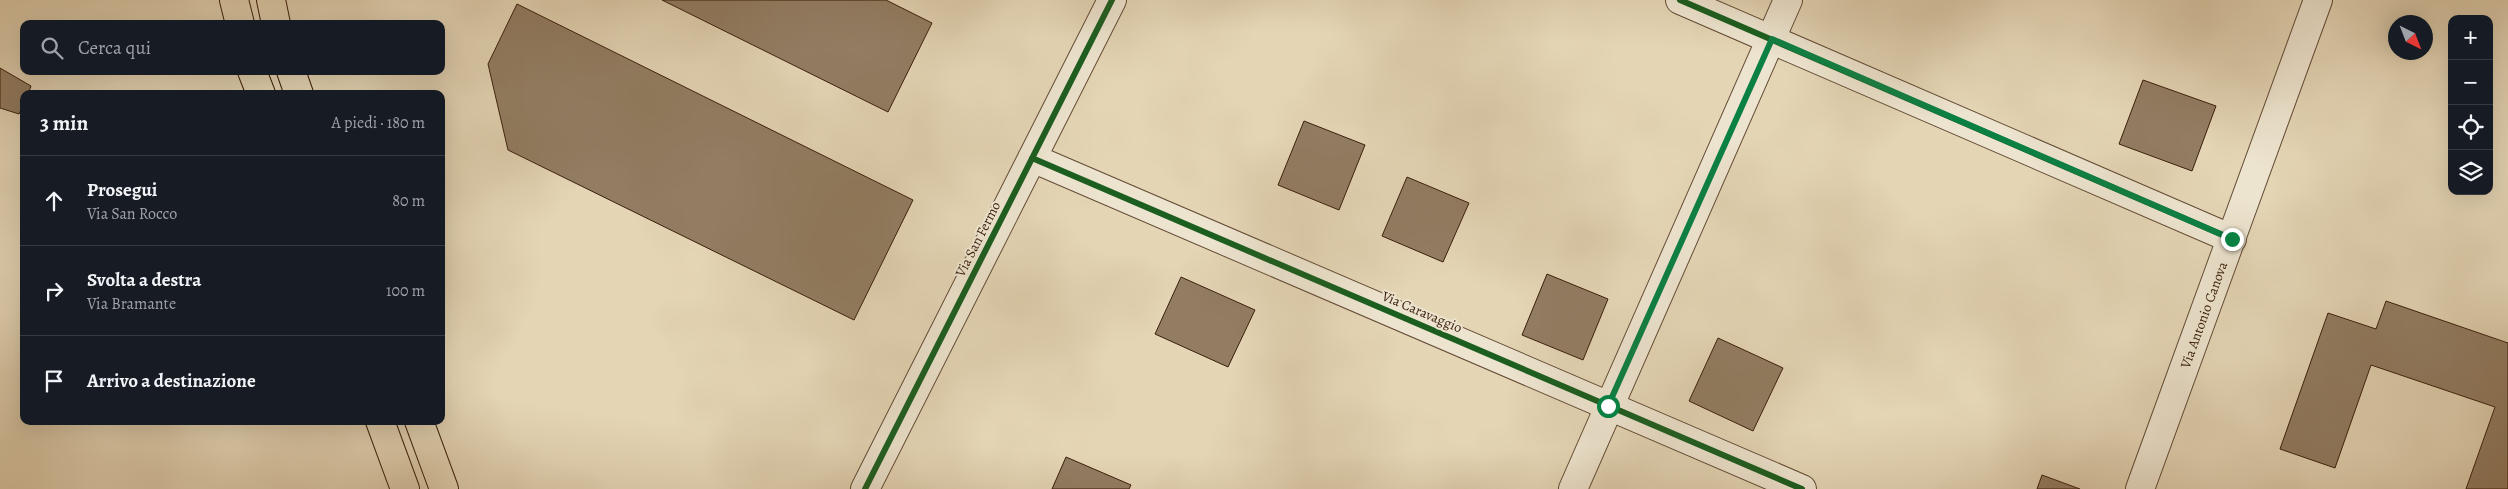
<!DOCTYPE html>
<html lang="it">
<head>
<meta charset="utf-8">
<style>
  body { margin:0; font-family:Alegreya,serif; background:#20242c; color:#f1f3f6 }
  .controls { position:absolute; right:15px; top:15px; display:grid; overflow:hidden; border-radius:10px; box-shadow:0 5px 20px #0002 }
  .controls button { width:45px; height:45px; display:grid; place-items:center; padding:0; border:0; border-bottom:1px solid #363941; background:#171b24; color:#f1f3f6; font:25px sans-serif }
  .compass { position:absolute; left:2388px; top:15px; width:45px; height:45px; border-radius:50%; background:#171b24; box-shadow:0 5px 20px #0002; rotate:138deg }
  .stop { position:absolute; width:15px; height:15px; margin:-11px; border:4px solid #0b8043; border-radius:50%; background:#fff }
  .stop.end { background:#0b8043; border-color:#fff; box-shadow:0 1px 5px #0008 }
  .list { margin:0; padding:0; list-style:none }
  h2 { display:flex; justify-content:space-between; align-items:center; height:65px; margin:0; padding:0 20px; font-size:21px }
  h2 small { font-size:16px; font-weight:400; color:#9ea1a6 }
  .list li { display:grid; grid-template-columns:32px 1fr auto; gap:15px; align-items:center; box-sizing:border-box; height:90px; padding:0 20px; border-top:1px solid #363941 }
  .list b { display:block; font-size:19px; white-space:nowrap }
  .list p { margin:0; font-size:16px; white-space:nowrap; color:#9ea1a6 }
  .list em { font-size:16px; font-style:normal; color:#9ea1a6 }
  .icon { flex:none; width:28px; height:28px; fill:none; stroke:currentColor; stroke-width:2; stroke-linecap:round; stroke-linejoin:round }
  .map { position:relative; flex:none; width:2508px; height:489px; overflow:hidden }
  .search { position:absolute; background:#171b24; box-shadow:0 5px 20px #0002; left:20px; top:20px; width:425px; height:55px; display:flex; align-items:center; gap:12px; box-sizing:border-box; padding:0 18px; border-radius:10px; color:#9ea1a6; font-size:19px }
  .panel { position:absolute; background:#171b24; box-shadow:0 5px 20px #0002; left:20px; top:90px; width:425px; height:335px; border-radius:10px }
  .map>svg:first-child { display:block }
  .building { fill:#927d63; stroke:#3a1e0b }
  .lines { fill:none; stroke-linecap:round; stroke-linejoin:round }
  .street-casing { stroke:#644c36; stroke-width:30 }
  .primary-casing { stroke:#3a1e0b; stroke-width:30 }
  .street { stroke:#ede4cf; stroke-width:28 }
  .primary { stroke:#e4d5b5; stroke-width:28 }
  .cycleway-casing { stroke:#ede4cf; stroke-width:9 }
  .cycleway { stroke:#1b5e20; stroke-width:6 }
  .route { stroke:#0b8043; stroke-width:6 }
  .labels { text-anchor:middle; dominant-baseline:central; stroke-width:4; stroke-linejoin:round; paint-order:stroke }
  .street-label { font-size:14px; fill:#3a1e0b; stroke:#ede4cf }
</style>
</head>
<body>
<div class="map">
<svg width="2508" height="489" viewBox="0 0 2508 489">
  <rect width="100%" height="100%" fill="#e4d5b5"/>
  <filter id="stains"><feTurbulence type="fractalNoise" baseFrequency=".004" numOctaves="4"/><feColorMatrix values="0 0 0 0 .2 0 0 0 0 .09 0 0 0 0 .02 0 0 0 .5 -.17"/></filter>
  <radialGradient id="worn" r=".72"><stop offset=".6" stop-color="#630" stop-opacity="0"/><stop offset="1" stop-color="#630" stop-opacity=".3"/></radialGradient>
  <path class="building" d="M662 0H886L932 23 888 112Z
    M517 4 913 200 854 320 508 150 488 64Z
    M0 68 31 86 28 94H24V103L19 114 0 108Z
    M2143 80 2216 106 2192 171 2119 144Z
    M1304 121 1365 145 1339 210 1278 185Z
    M1407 177 1469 203 1443 262 1382 236Z
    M1547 274 1608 299 1583 360 1522 335Z
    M1181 277 1255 310 1228 367 1155 334Z
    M2386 301 2508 343V489H2466L2495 407 2371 365 2335 468 2280 449 2328 313 2376 329Z
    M1718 338 1783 368 1753 431 1689 401Z
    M1066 457 1131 485 1129 489H1052Z
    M2042 475 2080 489H2037Z"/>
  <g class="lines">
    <g class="street-casing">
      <path id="street" d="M1680 0 2232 239
        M1032 158 1802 489
        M865 489 1112 0
        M1573 489 1788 0
        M2140 489 2318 0"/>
    </g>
    <g class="primary-casing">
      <path id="primary" d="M234 0 240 24
        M271 0 276 24
        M252 71 261 94
        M291 71 299 94
        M380 421 405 489
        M419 421 444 489"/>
    </g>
    <use href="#street" class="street"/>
    <use href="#primary" class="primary"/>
    <g class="cycleway-casing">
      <path id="cycleway" d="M1680 0 2232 239
        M1032 158 1802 489
        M865 489 1112 0"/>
    </g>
    <use href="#cycleway" class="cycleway"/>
  </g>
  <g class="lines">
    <path class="route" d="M1608 406 1772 39 2232 239"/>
  </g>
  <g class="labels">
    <g class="street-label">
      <text transform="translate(978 239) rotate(-63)">Via San Fermo</text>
      <text transform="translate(1422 312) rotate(23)">Via Caravaggio</text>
      <text transform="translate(2204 315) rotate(-70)">Via Antonio Canova</text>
    </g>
  </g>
  <rect width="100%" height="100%" filter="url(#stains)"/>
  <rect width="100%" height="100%" fill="url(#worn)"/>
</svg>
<div class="controls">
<button>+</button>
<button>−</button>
<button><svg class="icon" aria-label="locate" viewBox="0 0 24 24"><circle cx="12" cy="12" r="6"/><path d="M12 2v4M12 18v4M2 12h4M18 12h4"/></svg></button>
<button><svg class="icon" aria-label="layers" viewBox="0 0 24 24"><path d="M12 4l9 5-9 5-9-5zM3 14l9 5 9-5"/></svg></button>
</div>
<svg class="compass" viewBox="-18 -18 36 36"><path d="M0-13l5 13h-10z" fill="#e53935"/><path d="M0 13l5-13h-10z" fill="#9ea1a6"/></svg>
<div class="stop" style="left:1608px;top:406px"></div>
<div class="stop end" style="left:2232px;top:239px"></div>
<div class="search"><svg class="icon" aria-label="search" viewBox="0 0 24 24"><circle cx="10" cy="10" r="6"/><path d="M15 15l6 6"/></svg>Cerca qui</div>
<section class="panel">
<h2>3 min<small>A piedi · 180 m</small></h2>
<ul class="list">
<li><svg class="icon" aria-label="ahead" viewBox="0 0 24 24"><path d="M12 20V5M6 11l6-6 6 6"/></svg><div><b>Prosegui</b><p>Via San Rocco</p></div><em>80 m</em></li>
<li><svg class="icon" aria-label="right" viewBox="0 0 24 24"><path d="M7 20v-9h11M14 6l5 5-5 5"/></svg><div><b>Svolta a destra</b><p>Via Bramante</p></div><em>100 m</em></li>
<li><svg class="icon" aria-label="arrive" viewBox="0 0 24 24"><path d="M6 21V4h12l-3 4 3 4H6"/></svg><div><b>Arrivo a destinazione</b></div></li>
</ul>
</section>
</div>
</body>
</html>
